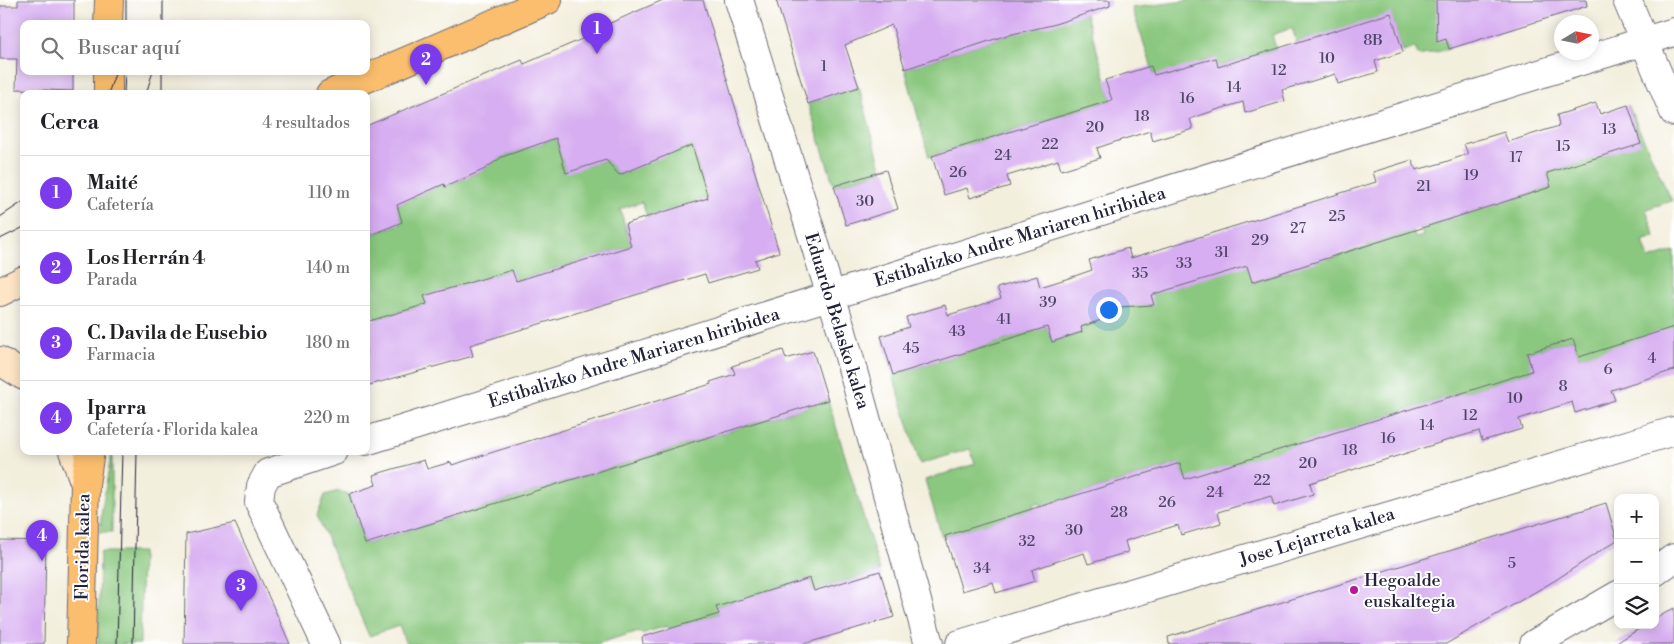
<!DOCTYPE html>
<html lang="es">
<head>
<meta charset="utf-8">
<style>
  body { margin:0; font-family:"Libre Bodoni",serif; background:#f2f2f2; color:#202124 }
  .controls { position:absolute; right:15px; bottom:15px; display:grid; overflow:hidden; border-radius:10px; box-shadow:0 2px 12px #0003 }
  .controls button { width:45px; height:45px; display:grid; place-items:center; padding:0; border:0; border-bottom:1px solid #e0e0e0; background:#fff; color:#202124; font:25px sans-serif }
  .compass { position:absolute; left:1554px; top:15px; width:45px; height:45px; border-radius:50%; background:#fff; box-shadow:0 2px 12px #0003; rotate:80deg }
  .you { position:absolute; left:1108px; top:309px; width:18px; height:18px; margin:-12px; border:4px solid #fff; border-radius:50%; background:#1a73e8; box-shadow:0 0 0 8px #1a73e833 }
  .badge { display:grid; place-items:center; width:32px; height:32px; border-radius:50%; background:#7c3aed; color:#fff; font-size:16px; font-weight:700 }
  .pin { position:absolute; translate:-50% -41px; filter:drop-shadow(0 1px 2px #0008) }
  .pin::after { content:''; position:absolute; top:26px; width:18px; height:15px; background:inherit; clip-path:polygon(0 0,100% 0,50% 100%) }
  .list { margin:0; padding:0; list-style:none }
  h2 { display:flex; justify-content:space-between; align-items:center; height:65px; margin:0; padding:0 20px; font-size:21px }
  h2 small { font-size:16px; font-weight:400; color:#757577 }
  .list li { display:grid; grid-template-columns:32px 1fr auto; gap:15px; align-items:center; box-sizing:border-box; height:75px; padding:0 20px; border-top:1px solid #e0e0e0 }
  .list b { display:block; font-size:19px; white-space:nowrap }
  .list p { margin:0; font-size:16px; white-space:nowrap; color:#757577 }
  .list em { font-size:16px; font-style:normal; color:#757577 }
  .icon { flex:none; width:28px; height:28px; fill:none; stroke:currentColor; stroke-width:2; stroke-linecap:round; stroke-linejoin:round }
  .map { position:relative; flex:none; width:1674px; height:644px; overflow:hidden }
  .search { position:absolute; background:#fff; box-shadow:0 2px 12px #0003; left:20px; top:20px; width:350px; height:55px; display:flex; align-items:center; gap:12px; box-sizing:border-box; padding:0 18px; border-radius:10px; color:#757577; font-size:19px }
  .panel { position:absolute; background:#fff; box-shadow:0 2px 12px #0003; left:20px; top:90px; width:350px; height:365px; border-radius:10px }
  .map>svg:first-child { display:block }
  .green { fill:#8bc87f; stroke:#56755d }
  .building { fill:#d7aef1 }
  .lines { fill:none; stroke-linecap:round; stroke-linejoin:round }
  .minor-casing { stroke:#6b6a74; stroke-width:30 }
  .secondary-casing { stroke:#6b6a74; stroke-width:30 }
  .primary-casing { stroke:#6b6a74; stroke-width:30 }
  .minor { stroke:#fff; stroke-width:28 }
  .secondary { stroke:#fde5c5; stroke-width:28 }
  .primary { stroke:#fbbe6e; stroke-width:28 }
  .tram { stroke:#22223b; stroke-width:1 }
  .poi-dot { fill:#b5179e; stroke:#fff; stroke-width:2 }
  .labels { text-anchor:middle; dominant-baseline:central; stroke-width:4; stroke-linejoin:round; paint-order:stroke }
  .number-label { font-size:15px; fill:#4f4568 }
  .street-label { font-size:18px; fill:#22223b; stroke:#fff }
  .poi-label { font-size:18px; fill:#22223b; stroke:#fff; text-anchor:start }
</style>
</head>
<body>
<div class="map">
<svg width="1674" height="644" viewBox="0 0 1674 644">
  <rect width="100%" height="100%" fill="#fff"/>
  <filter id="ink" filterUnits="userSpaceOnUse"><feTurbulence type="fractalNoise" baseFrequency=".02" numOctaves="2"/><feDisplacementMap in="SourceGraphic" scale="10" xChannelSelector="R" yChannelSelector="G"/><feConvolveMatrix kernelMatrix="1 2 1 2 8 2 1 2 1" color-interpolation-filters="sRGB"/></filter>
  <filter id="wash" filterUnits="userSpaceOnUse"><feTurbulence type="fractalNoise" baseFrequency=".0096" numOctaves="4" result="noise"/><feDisplacementMap in="SourceGraphic" scale="20" xChannelSelector="R" yChannelSelector="G"/><feGaussianBlur stdDeviation="1.12" result="paint"/><feColorMatrix in="noise" values="0 0 0 0 0 0 0 0 0 0 0 0 0 0 0 0 0 1.4 0 .05"/><feComposite in="paint" operator="in"/></filter>
  <g filter="url(#wash)">
    <rect width="100%" height="100%" fill="#f3efdd"/>
    <path class="green" d="M1193 0H1436L1449 49 1419 56 1415 48 1403 52 1391 14 1297 43 1292 28 1272 35 1276 49 1218 67 1215 58 1201 62 1158 86 1132 8Z
      M1086 14 1112 100 929 157 905 69 1004 36Z
      M859 87 882 171 834 186 808 104Z
      M1628 105 1672 201 1646 209 1655 236 1643 241 1649 259 1674 251V329L1579 357 1573 339 1527 353 1533 371 1185 480 1180 463 1041 506 1040 503 1033 505 1034 509 942 537 925 480 975 464 970 449 920 464 893 375 1047 327 1052 342 1080 333 1082 332 1081 327 1104 319 1102 310 1247 265 1253 282 1291 270 1290 265 1327 253 1329 259 1368 247 1362 229 1413 230 1415 238 1423 236 1420 227 1550 188 1547 173 1641 143Z
      M689 135 703 181 753 168 764 202 647 217 642 202 620 209 631 246 516 281 512 270 425 296 427 304 376 319 366 290V237L402 223 397 205 444 184 445 187 483 170 502 157 556 138 566 172 606 160 619 175 649 162Z
      M828 400 880 571 814 591 810 578 717 607 719 614 668 630 667 626 641 634 639 631 596 644H406L399 626 369 636 317 515 325 495 339 491 349 494 365 544Z
      M112 451V532H100L102 508Z
      M100 552H142L140 644H98Z"/>
    <g id="blocks">
      <path class="building" d="M18 0H74V24H24V71H73V91L16 89 17 59H0V6H18Z
        M663 0H703L779 252 755 260 758 268 708 283 705 274 470 345 473 356 366 386V322L427 304 424 296 512 270 516 281 631 246 625 224 708 198 692 145 619 175 606 160 566 173 556 138 502 157 483 170 445 187 444 184 397 205 402 222 366 237V126L522 60 524 64 603 30 601 27Z
        M776 0H1110V6L1052 25 1004 36 905 69 892 25 845 45 859 87 808 104Z
        M1436 0H1586L1587 6 1449 49 1446 39 1437 42Z
        M1391 13 1403 52 1375 61 1378 72 1338 84 1335 74 1309 82 1282 90 1285 101 1245 113 1243 102 1216 110 1190 119 1193 129 1153 141 1150 131 1124 139 1097 148 1100 158 1061 170 1058 160 1033 168 1007 176 1010 186 970 198 967 188 944 195 932 156 1112 100 1105 80 1151 66 1154 75 1216 58 1218 67Z
        M1596 103 1600 114 1628 105 1641 144 1547 173 1551 187 1252 282 1247 266 1151 295 1154 305 1101 308 1104 319 1081 327 1082 332 1052 342 1047 327 893 375 881 336 909 327 906 317 945 305 948 315 975 307 1001 298 997 288 1037 276 1040 287 1066 279 1092 270 1089 260 1128 248 1131 258 1274 214 1376 182 1373 172 1412 160 1416 170 1442 163 1468 154 1464 144 1504 132 1508 142 1533 134 1559 126 1557 115Z
        M886 170 898 209 846 225 834 186Z
        M1674 327V370L1611 390 1615 400 1575 413 1572 402 1519 419 1522 429 1482 441 1479 431 1452 439 1310 483 1313 494 1274 506 1271 496 1218 512 1221 523 1181 535 1178 525 1125 541 1128 552 1088 564 1084 553 1058 561 1032 570 1035 581 996 593 993 582 962 591 945 536 1180 463 1185 479 1440 400 1532 371 1527 353 1573 339 1579 357Z
        M783 350 786 359 813 351 828 400 365 544 349 494 376 485 373 475 424 460 427 469 451 462 452 465 711 384 710 382 735 374 732 366Z
        M1606 503 1617 540 1554 581 1446 644H1169L1168 637Z
        M235 523 278 617 290 644H184L186 534Z
        M0 540 46 541 44 644H0Z
        M880 571 894 617 867 625 804 644H643L642 637 719 614 716 607 810 578 814 591Z
        M1674 608V644H1615L1645 625H1655V619Z"/>
    </g>
  </g>
  <g filter="url(#ink)">
    <use href="#blocks" fill-opacity="0" stroke="#6b6a74" stroke-width="1"/>
    <g class="lines">
      <g class="minor-casing">
        <path id="minor" d="M739 0 841 328 929 644
          M1627 0 1674 112
          M366 441 1674 32
          M1655 572 1674 558
          M326 644 259 502 261 486 268 473 334 451
          M960 644 1674 431
          M1534 644 1618 595"/>
      </g>
      <g class="secondary-casing">
        <path id="secondary" d="M0 292 24 280
          M0 361 24 376
          M73 451 85 484"/>
      </g>
      <g class="primary-casing">
        <path id="primary" d="M108 24 109 0
          M108 71V94
          M330 94 548 0
          M81 644 85 484 90 451"/>
      </g>
      <use href="#minor" class="minor"/>
      <use href="#secondary" class="secondary"/>
      <use href="#primary" class="primary"/>
      <path class="tram" d="M126 24V0
        M163 24V0
        M108 94 116 71
        M124 94 125 71
        M146 94 153 71
        M162 94V71
        M0 217 24 201
        M0 239 24 227
        M117 644 122 451
        M133 644 137 451"/>
    </g>
  </g>
  <circle class="poi-dot" cx="1354" cy="590" r="5"/>
  <g class="labels">
    <g class="number-label">
      <text x="1373" y="40">8B</text>
      <text x="1327" y="58">10</text>
      <text x="824" y="66">1</text>
      <text x="1279" y="70">12</text>
      <text x="1234" y="87">14</text>
      <text x="1187" y="98">16</text>
      <text x="1142" y="116">18</text>
      <text x="1095" y="127">20</text>
      <text x="1609" y="129">13</text>
      <text x="1050" y="144">22</text>
      <text x="1563" y="146">15</text>
      <text x="1003" y="155">24</text>
      <text x="1516" y="157">17</text>
      <text x="958" y="172">26</text>
      <text x="1471" y="175">19</text>
      <text x="1424" y="186">21</text>
      <text x="865" y="201">30</text>
      <text x="1337" y="216">25</text>
      <text x="1298" y="228">27</text>
      <text x="1260" y="240">29</text>
      <text x="1222" y="252">31</text>
      <text x="1184" y="263">33</text>
      <text x="1140" y="273">35</text>
      <text x="1048" y="302">39</text>
      <text x="1004" y="319">41</text>
      <text x="957" y="331">43</text>
      <text x="911" y="348">45</text>
      <text x="1652" y="358">4</text>
      <text x="1608" y="369">6</text>
      <text x="1563" y="386">8</text>
      <text x="1515" y="398">10</text>
      <text x="1470" y="415">12</text>
      <text x="1427" y="425">14</text>
      <text x="1388" y="438">16</text>
      <text x="1350" y="450">18</text>
      <text x="1308" y="463">20</text>
      <text x="1262" y="480">22</text>
      <text x="1215" y="492">24</text>
      <text x="1167" y="502">26</text>
      <text x="1119" y="512">28</text>
      <text x="1074" y="530">30</text>
      <text x="1027" y="541">32</text>
      <text x="1512" y="563">5</text>
      <text x="982" y="568">34</text>
    </g>
    <g class="street-label">
      <text transform="translate(1020 237) rotate(-17)">Estibalizko Andre Mariaren hiribidea</text>
      <text transform="translate(837 321) rotate(73)">Eduardo Belasko kalea</text>
      <text transform="translate(634 358) rotate(-17)">Estibalizko Andre Mariaren hiribidea</text>
      <text transform="translate(1317 537) rotate(-17)">Jose Lejarreta kalea</text>
      <text transform="translate(83 547) rotate(-89)">Florida kalea</text>
    </g>
    <g class="poi-label">
      <text x="1364" y="580">Hegoalde<tspan x="1364" dy="21">euskaltegia</tspan></text>
    </g>
  </g>
</svg>
<div class="controls">
<button>+</button>
<button>−</button>
<button><svg class="icon" aria-label="layers" viewBox="0 0 24 24"><path d="M12 4l9 5-9 5-9-5zM3 14l9 5 9-5"/></svg></button>
</div>
<svg class="compass" viewBox="-18 -18 36 36"><path d="M0-13l5 13h-10z" fill="#e53935"/><path d="M0 13l5-13h-10z" fill="#757577"/></svg>
<div class="you"></div>
<div class="pin badge" style="left:597px;top:54px">1</div>
<div class="pin badge" style="left:426px;top:85px">2</div>
<div class="pin badge" style="left:241px;top:611px">3</div>
<div class="pin badge" style="left:42px;top:561px">4</div>
<div class="search"><svg class="icon" aria-label="search" viewBox="0 0 24 24"><circle cx="10" cy="10" r="6"/><path d="M15 15l6 6"/></svg>Buscar aquí</div>
<section class="panel">
<h2>Cerca<small>4 resultados</small></h2>
<ul class="list">
<li><span class="badge">1</span><div><b>Maité</b><p>Cafetería</p></div><em>110 m</em></li>
<li><span class="badge">2</span><div><b>Los Herrán 4</b><p>Parada</p></div><em>140 m</em></li>
<li><span class="badge">3</span><div><b>C. Davila de Eusebio</b><p>Farmacia</p></div><em>180 m</em></li>
<li><span class="badge">4</span><div><b>Iparra</b><p>Cafetería · Florida kalea</p></div><em>220 m</em></li>
</ul>
</section>
</div>
</body>
</html>
